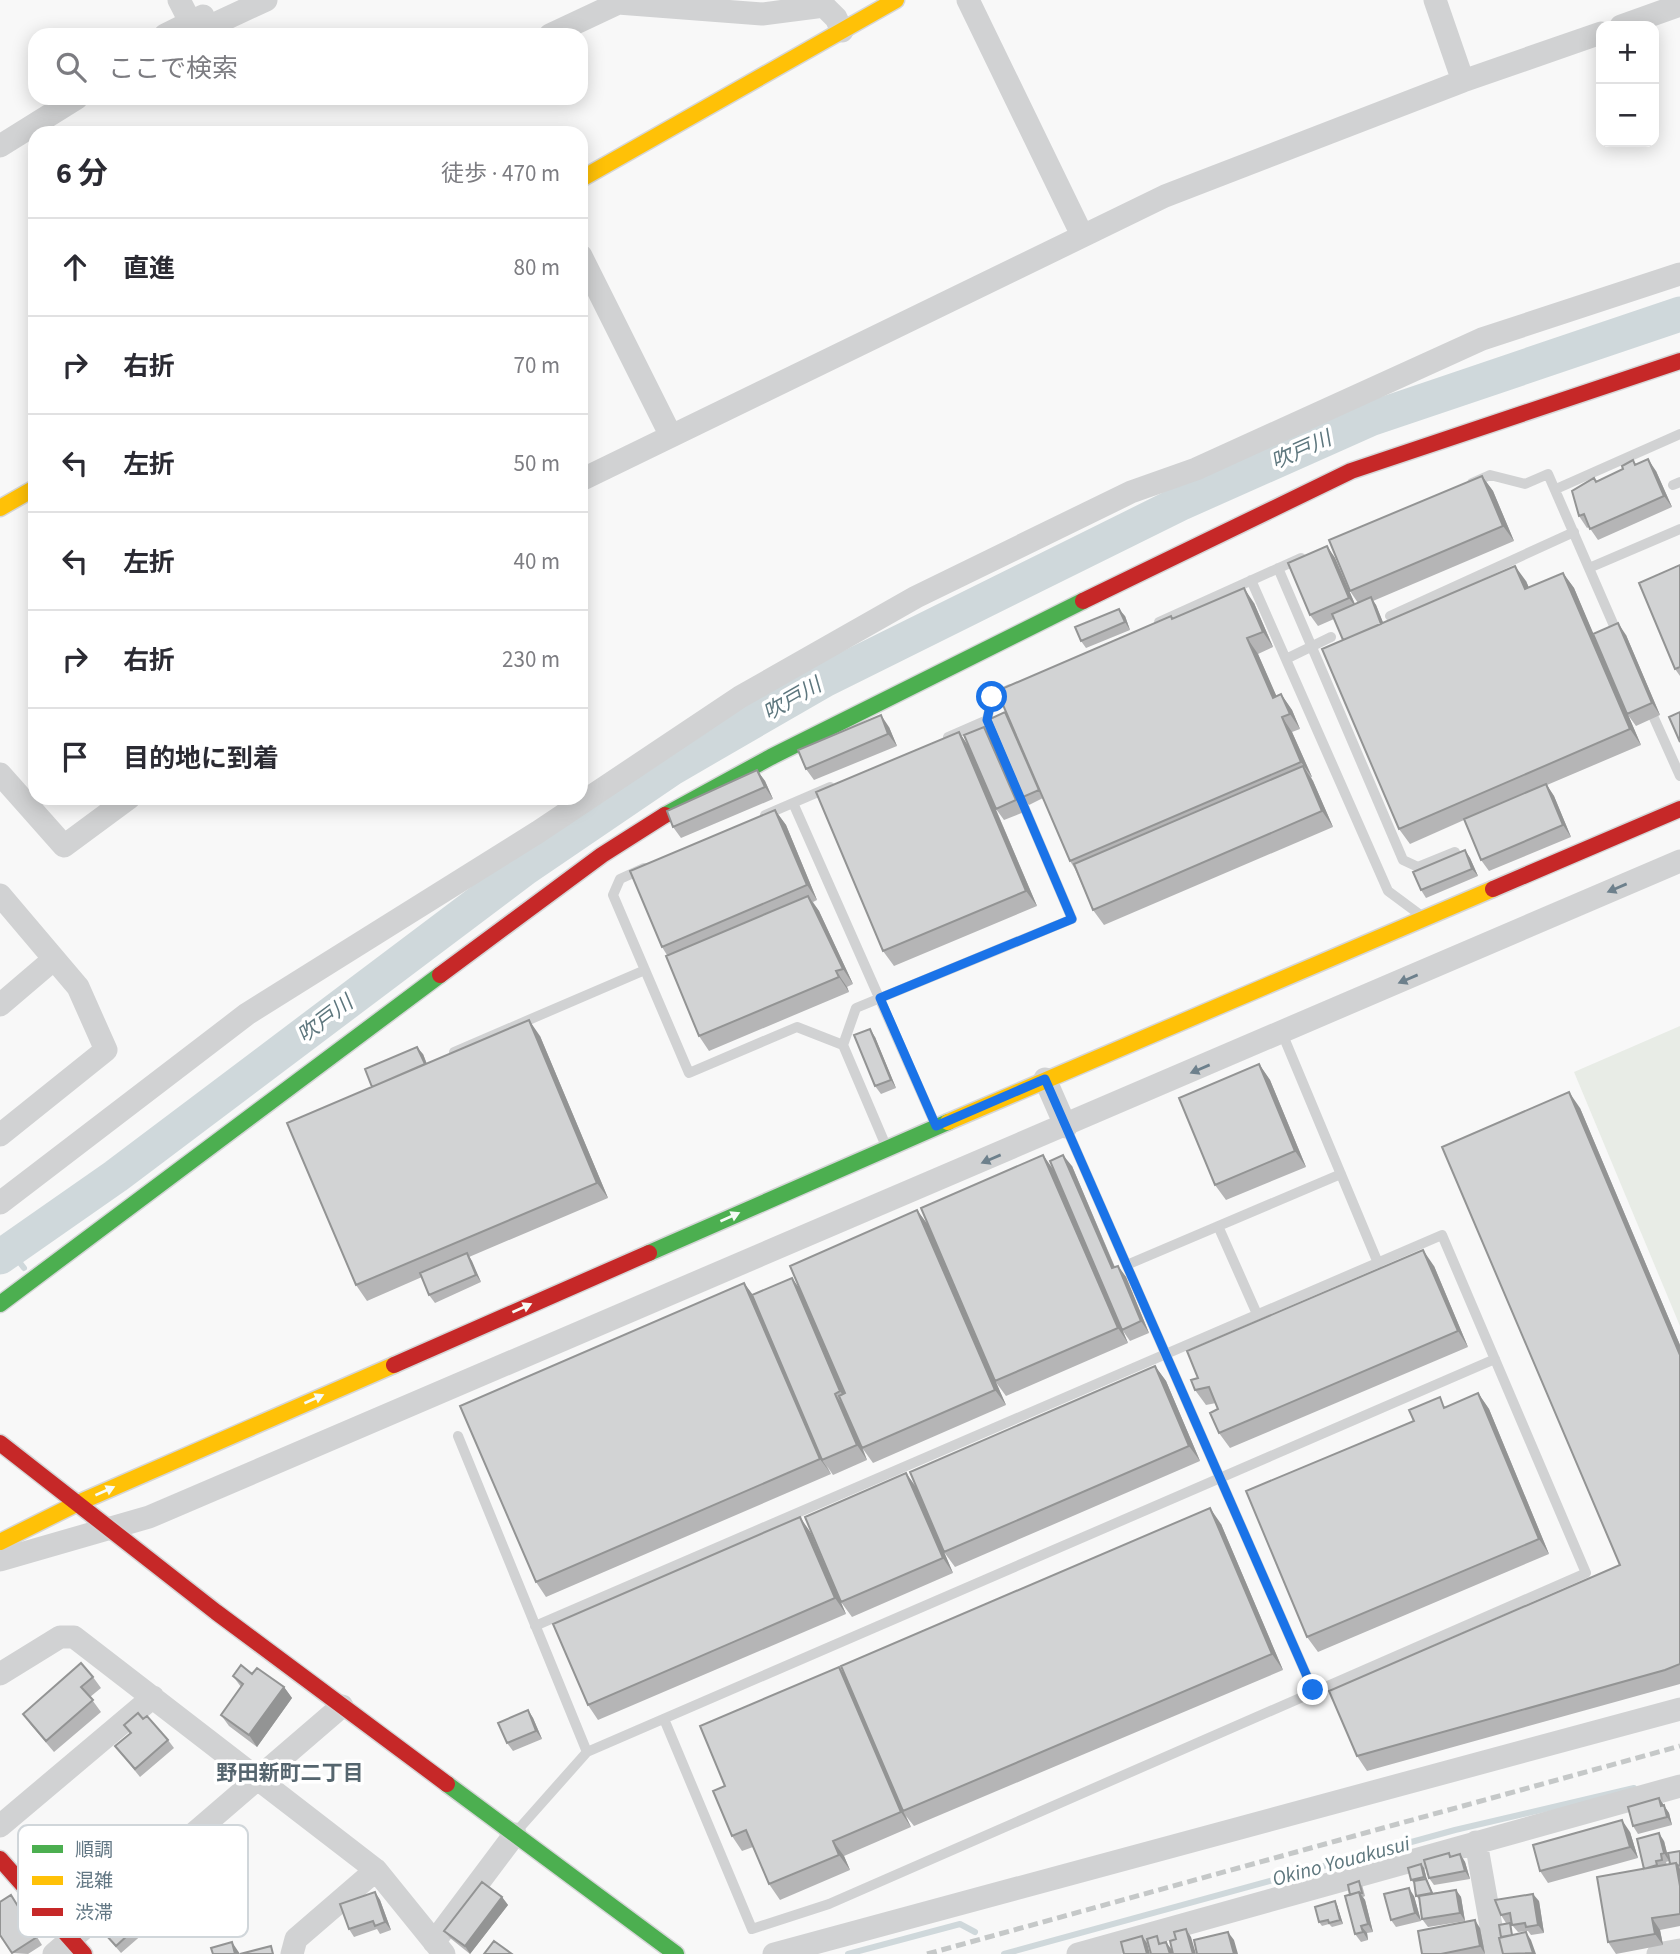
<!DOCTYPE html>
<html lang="ja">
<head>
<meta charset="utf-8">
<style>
  body { margin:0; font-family:"Source Sans 3","Noto Sans JP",sans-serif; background:#f2f2f3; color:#2b2b33 }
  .controls { position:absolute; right:21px; top:21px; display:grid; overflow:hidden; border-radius:14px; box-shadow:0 4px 18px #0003 }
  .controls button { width:63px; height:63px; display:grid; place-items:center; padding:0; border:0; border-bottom:2px solid #e1e1e2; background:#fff; color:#2b2b33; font:35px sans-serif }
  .stop { position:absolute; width:21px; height:21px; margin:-16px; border:5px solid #1a73e8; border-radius:50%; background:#fff }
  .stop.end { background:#1a73e8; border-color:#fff; box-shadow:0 2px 7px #0008 }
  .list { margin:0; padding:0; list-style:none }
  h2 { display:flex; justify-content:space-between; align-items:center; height:91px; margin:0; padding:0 28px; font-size:30px }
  h2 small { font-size:23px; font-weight:400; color:#7c7c81 }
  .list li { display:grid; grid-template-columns:46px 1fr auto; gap:21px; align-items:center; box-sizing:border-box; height:98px; padding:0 28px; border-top:2px solid #e1e1e2 }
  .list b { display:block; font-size:26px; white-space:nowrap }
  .list em { font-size:23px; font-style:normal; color:#7c7c81 }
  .icon { flex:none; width:38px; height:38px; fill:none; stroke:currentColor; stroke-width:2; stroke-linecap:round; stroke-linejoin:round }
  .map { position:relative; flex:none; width:1680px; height:1954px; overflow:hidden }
  .search { position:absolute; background:#fff; box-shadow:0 4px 18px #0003; left:28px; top:28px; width:560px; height:77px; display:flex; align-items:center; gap:18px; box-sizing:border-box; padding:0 24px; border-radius:21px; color:#7c7c81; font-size:26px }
  .panel { position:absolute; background:#fff; box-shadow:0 4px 18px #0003; left:28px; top:126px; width:560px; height:679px; border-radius:21px }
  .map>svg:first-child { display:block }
  .green { fill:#e8ece6 }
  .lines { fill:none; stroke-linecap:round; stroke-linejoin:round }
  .stream { stroke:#cfd8db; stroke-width:6 }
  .river { stroke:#cfd8db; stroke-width:35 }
  .fast-casing { stroke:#d5d6d7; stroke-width:19 }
  .slow-casing { stroke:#d5d6d7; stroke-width:19 }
  .jam-casing { stroke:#d5d6d7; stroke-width:19 }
  .lane { stroke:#d1d2d3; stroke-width:10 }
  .street { stroke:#d1d2d3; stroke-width:23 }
  .fast { stroke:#4caf50; stroke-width:16 }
  .slow { stroke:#ffc107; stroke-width:16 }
  .jam { stroke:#c62828; stroke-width:16 }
  .rail { stroke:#c5c8c8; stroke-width:5; stroke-dasharray:10 5; stroke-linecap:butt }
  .wall { fill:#b5b5b6 }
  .shaded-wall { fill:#939494 }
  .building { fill:#d2d3d4; stroke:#939494; stroke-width:2 }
  .oneway { fill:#6d808c }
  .oneway2 { fill:#f6fbf6 }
  .route { stroke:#1a73e8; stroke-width:9 }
  .labels { text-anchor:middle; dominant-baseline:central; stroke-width:7; stroke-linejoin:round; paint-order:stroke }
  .water-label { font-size:21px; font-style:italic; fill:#5e777e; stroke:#fff }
  .neighbourhood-label { font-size:21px; font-weight:bold; fill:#55656e; stroke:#fff }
  .key { fill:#fff; stroke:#d0d6da; stroke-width:2 }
  .key-label { font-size:19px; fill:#627784 }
</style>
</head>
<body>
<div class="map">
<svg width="1680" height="1954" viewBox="0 0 1680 1954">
  <rect width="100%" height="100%" fill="#f8f8f8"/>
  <path class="green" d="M1680 1026V1326L1574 1072Z"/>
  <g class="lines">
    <path class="stream" d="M10 1250 24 1268
      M848 1954 960 1924 975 1932
      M1004 1954 1455 1830 1634 1788"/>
    <path class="river" d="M0 1257 116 1176 525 868 672 768 824 680 1179 504 1370 419 1680 314"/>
    <g class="fast-casing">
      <path id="fast" d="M665 815 771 757 1083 601
        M649 1253 948 1122
        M0 1304 440 975
        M447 1784 676 1954"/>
    </g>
    <g class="slow-casing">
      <path id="slow" d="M581 179 896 0
        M0 508 35 488
        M948 1122 1493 889
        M0 1542 78 1503 394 1365"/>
    </g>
    <g class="jam-casing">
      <path id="jam" d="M1083 601 1351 471 1680 361
        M1493 889 1680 809
        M440 975 602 855 665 815
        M394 1365 649 1253
        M0 1443 216 1612 447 1784
        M0 1859 84 1954"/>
    </g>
    <path class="lane" d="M1472 483 1490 475 1525 484 1548 474 1618 635
      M1673 485 1680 482
      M1556 489 1680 434
      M1278 568 1403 860 1418 867 1455 852
      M1589 568 1680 529
      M1251 580 1388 891 1419 914
      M1390 616 1574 532
      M1159 622 1301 558
      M1288 658 1331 637
      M1654 718 1680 776
      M948 737 987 720 992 697 1010 689
      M793 803 935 1124
      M765 815 830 787
      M644 868 620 879 613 895 689 1073 797 1027 843 1045 856 1008 1072 919 987 720
      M1282 1033 1378 1263
      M843 1045 886 1146
      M454 1052 645 970
      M1066 1127 1313 1690
      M1218 1226 1257 1314
      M1129 1264 1341 1174
      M458 1436 587 1752
      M535 1626 1442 1235 1586 1573 829 1904 752 1929 664 1719
      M516 1832 587 1752 1495 1359"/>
    <path class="street" d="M179 0 197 35
      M968 0 1082 235
      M1435 0 1463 81
      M1621 26 1680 5
      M165 35 203 16
      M191 35 266 0
      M550 35 618 3 762 14 824 6 836 18 842 31
      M0 146 77 98
      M581 256 671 436
      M581 480 1165 196 1463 81 1601 33
      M0 774 64 846 129 798
      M0 895 78 987 106 1050 0 1135
      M0 1005 54 959
      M1045 1079 1066 1127
      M0 1203 247 1014 538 832 740 697 916 597 1131 492 1196 469 1482 339 1680 274
      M0 1560 149 1517 1680 861
      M0 1674 60 1637H74L376 1870 444 1954
      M0 1826 153 1697
      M1476 1842 1496 1954
      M434 1942 515 1834
      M54 1954 342 1706
      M292 1954 296 1939 376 1870
      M774 1954 1680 1709
      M1078 1954 1680 1786
      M1658 1954 1680 1950"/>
    <use href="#fast" class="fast"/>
    <use href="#slow" class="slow"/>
    <use href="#jam" class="jam"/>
    <path class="rail" d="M927 1954 1680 1746"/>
  </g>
  <path class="wall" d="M1633 460 1636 465 1656 471 1672 507 1598 540 1589 527 1587 528 1579 516 1597 481 1623 469Z
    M1482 476 1493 491 1514 541 1373 601 1376 605 1383 623 1526 581 1529 588 1563 573 1574 588 1593 634 1626 635 1660 715 1636 726 1628 715 1641 745 1547 785 1554 796 1571 837 1489 871 1481 860 1464 820 1410 844 1399 829 1343 640 1334 619 1318 626 1310 615 1327 546 1335 558 1355 604 1358 603 1350 591Z
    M1680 565V676L1675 669Z
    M1254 603 1273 647 1258 654 1276 696 1281 694 1292 710 1300 729 1292 732 1312 777H1311L1313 781 1333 827 1104 925 1093 910 1075 869 1070 861 1043 798 1029 805 1023 797 1008 717 1172 618Z
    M1125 616 1130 630 1086 648 1081 641Z
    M889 727 897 746 814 780 806 769Z
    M959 732 969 747 992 738 1024 812 1004 820 996 809 973 755 1037 906 894 966 883 951Z
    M757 770 765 781 773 799 681 838 673 827Z
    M775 810 786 825 817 900 813 902 819 911 853 984 847 987 849 992 709 1051 699 1036 667 955 662 947Z
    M1465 850 1470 858 1478 876 1426 898 1421 890Z
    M540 1036 608 1198 469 1257 481 1282 435 1303 429 1295 422 1277 367 1301 356 1285 372 1087 423 1054 427 1064Z
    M875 1037 896 1088 881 1094 875 1086Z
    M1259 1064 1270 1080 1306 1167 1226 1200 1215 1185Z
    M1580 1108 1680 1345V1684L1367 1771 1357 1756 1620 1565Z
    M1043 1155 1053 1169 1072 1166 1115 1267 1118 1266 1126 1277 1149 1333 1130 1341 1123 1331 1128 1343 1006 1396 995 1381 1006 1405 873 1463 863 1449 867 1460 833 1475 827 1466 831 1474 546 1597 536 1582 744 1283 753 1295 800 1289 917 1210 928 1225 987 1361Z
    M1434 1266 1468 1347 1230 1448 1219 1433 1218 1409 1216 1403 1206 1405 1195 1390Z
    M1155 1366 1166 1381 1200 1461 955 1567 944 1552 934 1528 953 1573 852 1617 841 1602 906 1473 917 1488Z
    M1478 1393 1489 1409 1549 1554 1318 1652 1307 1637Z
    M1221 1524 1283 1670 914 1826 906 1816 911 1827 844 1856 850 1870 780 1900 769 1884 753 1847 742 1851 732 1836 725 1786 839 1667 846 1676Z
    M811 1533 846 1614 598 1720 588 1705Z
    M252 1674 284 1687 292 1698 257 1747 229 1726 221 1715 241 1687 233 1676Z
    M93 1677 101 1688 90 1697 101 1712 54 1752 31 1725 23 1714Z
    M528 1710 533 1718 542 1739 513 1751 507 1743Z
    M143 1719 168 1740 174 1748 140 1777 115 1746 130 1733 124 1725Z
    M1659 1798 1669 1813 1672 1825 1638 1834 1633 1826Z
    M1630 1832 1638 1858 1548 1883 1540 1871Z
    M1664 1841 1669 1861 1666 1862 1667 1865 1670 1864 1680 1851V1926L1660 1930 1663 1945 1616 1954 1608 1942 1644 1869Z
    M1460 1854 1465 1862 1470 1879 1434 1885 1429 1878 1451 1857Z
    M1421 1864 1424 1868 1427 1880 1433 1893 1456 1890 1461 1897 1465 1921 1428 1927 1422 1919 1419 1899 1416 1896 1414 1883 1411 1880Z
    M52 1883 94 1893 100 1901 86 1913 82 1908 77 1913Z
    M1362 1885 1365 1896 1363 1897 1365 1900 1373 1932 1367 1933 1368 1940 1361 1942 1355 1934 1350 1895Z
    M375 1892 380 1900 391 1930 380 1934 377 1929 354 1937 349 1929Z
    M1414 1896 1421 1921 1396 1927 1391 1920Z
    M502 1897 508 1905 470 1954 450 1938 444 1931Z
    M1335 1901 1337 1905 1343 1924 1332 1927 1329 1924 1322 1926 1319 1922Z
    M1539 1901 1544 1933 1531 1935 1528 1931 1518 1932 1512 1925V1922L1506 1923 1501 1915Z
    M16 1903 42 1945 28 1954 12 1953Z
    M153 1912 159 1920 121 1953 96 1924Z
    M1480 1928 1485 1954H1422Z"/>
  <path class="shaded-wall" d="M1648 459 1656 471 1672 507 1664 496Z
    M1482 476 1493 491 1514 541 1503 526Z
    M1327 546 1335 558 1357 609 1349 598Z
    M1515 566 1526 581 1536 604 1525 589Z
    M1563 573 1574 588 1641 745 1630 729Z
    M1244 588 1254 603 1273 647 1263 632Z
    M1371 597 1376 605 1389 637 1384 630Z
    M1119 609 1125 616 1130 630 1125 622Z
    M1618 623 1626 635 1660 715 1652 703Z
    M1247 638 1258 654 1284 713 1273 698Z
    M1281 694 1292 710 1300 729 1290 714Z
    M881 715 889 727 897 746 888 734Z
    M1282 717 1292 732 1312 777 1301 762Z
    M984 727 992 738 1024 812 1016 800Z
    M959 732 969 747 1037 906 1026 891Z
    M1303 766 1313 781 1333 827 1322 811Z
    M757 770 765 781 773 799 765 787Z
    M1546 784 1554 796 1571 837 1563 825Z
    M775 810 786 825 817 900 807 885Z
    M1465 850 1470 858 1478 876 1472 869Z
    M808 896 819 911 853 984 843 969Z
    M836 971 847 987 849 992 839 977Z
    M529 1020 540 1036 608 1198 597 1183Z
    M870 1029 875 1037 896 1088 891 1080Z
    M417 1047 423 1054 432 1078 427 1070Z
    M1259 1064 1270 1080 1306 1167 1295 1151Z
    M1569 1092 1580 1108 1680 1345V1355Z
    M1043 1155 1054 1171 1128 1343 1118 1328Z
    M1063 1155 1072 1166 1120 1280 1112 1268Z
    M917 1210 928 1225 1006 1405 995 1390Z
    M1423 1250 1434 1266 1468 1347 1458 1331Z
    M467 1253 472 1261 481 1282 476 1275Z
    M1118 1266 1126 1277 1149 1333 1141 1321Z
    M792 1278 803 1293 851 1406 840 1391Z
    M744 1283 755 1298 822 1460 831 1474 820 1459Z
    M1155 1366 1166 1381 1200 1461 1189 1446Z
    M1478 1393 1489 1409 1549 1554 1539 1539Z
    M835 1394 846 1409 867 1460 857 1445Z
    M906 1473 917 1489 953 1573 943 1558Z
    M1210 1508 1221 1524 1283 1670 1272 1654Z
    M800 1517 811 1533 846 1614 835 1598Z
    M839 1667 850 1682 903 1811 911 1827 901 1812Z
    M284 1687 292 1698 257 1747 249 1735Z
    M528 1710 533 1718 542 1739 536 1731Z
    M1659 1798 1669 1813 1672 1825 1661 1806Z
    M1622 1820 1630 1832 1638 1858 1630 1847Z
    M1659 1833 1664 1841 1669 1861 1664 1853Z
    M833 1841 844 1856 850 1870 839 1855Z
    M1460 1854 1465 1862 1470 1879 1465 1871Z
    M1676 1863 1680 1869V1886Z
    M1421 1864 1424 1868 1427 1880 1434 1897 1424 1877Z
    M1409 1888 1414 1896 1421 1921 1415 1913Z
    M1456 1890 1461 1897 1465 1921 1460 1913Z
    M375 1892 380 1900 391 1930 385 1922Z
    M1359 1892 1365 1900 1373 1932 1368 1924Z
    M1533 1894 1539 1901 1544 1933 1538 1925Z
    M502 1897 508 1905 470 1954 465 1946Z
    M1335 1901 1337 1905 1343 1924 1340 1920Z
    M1652 1918 1660 1930 1663 1945 1655 1934Z
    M1475 1920 1480 1928 1485 1954 1480 1946Z
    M1361 1926 1367 1933 1368 1940 1363 1932Z
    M1186 1929 1191 1937 1196 1954H1193Z
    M1228 1932 1234 1940 1238 1954H1234Z
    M1526 1932 1531 1940 1536 1954H1533Z
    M1142 1936 1147 1943 1150 1954H1147Z
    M232 1942 240 1954H241H235Z
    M1166 1942 1172 1950 1173 1954H1170Z"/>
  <path class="building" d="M1648 459 1664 496 1590 529 1584 514 1579 516 1572 491 1594 478 1596 482 1623 469 1622 466 1633 460 1635 465Z
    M1482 476 1503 526 1350 591 1329 540Z
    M1327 546 1349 598 1310 615 1288 563Z
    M1680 565V667L1675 669 1639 583Z
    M1515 566 1525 589 1563 573 1630 729 1399 829 1322 649Z
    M1244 588 1263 632 1247 638 1273 698 1281 694 1290 714 1282 717 1301 762 1070 861 997 691 1171 616 1172 619Z
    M1371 597 1381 624 1343 640 1332 614Z
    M1119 609 1125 622 1081 641 1075 627Z
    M1618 623 1652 703 1627 714 1593 634Z
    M1005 712 1039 790 1023 797 990 719Z
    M1680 712V742L1669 717Z
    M881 715 888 734 806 769 798 750Z
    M984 727 1016 800 996 809 964 735Z
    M959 732 1026 891 883 951 816 792Z
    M1303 766 1322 811 1093 910 1074 864Z
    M757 770 765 787 673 827 667 811Z
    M1546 784 1563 825 1481 860 1464 819Z
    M775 810 807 885 662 947 630 871Z
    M1465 850 1472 869 1421 890 1413 872Z
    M808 896 843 969 836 971 839 977 699 1036 666 956Z
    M529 1020 597 1183 356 1285 287 1123Z
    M870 1029 891 1080 875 1086 854 1035Z
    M417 1047 425 1064 372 1087 365 1069Z
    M1259 1064 1295 1151 1215 1185 1179 1098Z
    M1569 1092 1680 1355V1664L1665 1670 1357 1756 1329 1691 1620 1565 1442 1147Z
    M1043 1155 1118 1328 995 1381 921 1208Z
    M1063 1155 1112 1268 1118 1266 1141 1321 1122 1330 1050 1161Z
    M917 1210 995 1390 862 1448 839 1396 845 1393 790 1266Z
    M1423 1250 1458 1331 1219 1433 1210 1413 1218 1409 1209 1387 1195 1390 1191 1380 1198 1378 1187 1351Z
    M467 1253 476 1275 429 1295 420 1273Z
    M792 1278 840 1391 835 1394 857 1445 822 1460 752 1295Z
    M744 1283 820 1459 536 1582 460 1406Z
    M1155 1366 1189 1446 944 1552 910 1472Z
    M1478 1393 1539 1539 1307 1637 1246 1491 1414 1421 1409 1410 1440 1397 1444 1408Z
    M906 1473 943 1558 841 1602 805 1517Z
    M1210 1508 1272 1654 903 1811 841 1666Z
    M800 1517 835 1598 588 1705 553 1624Z
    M81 1663 93 1677 81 1687 93 1700 46 1741 23 1714Z
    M241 1665 252 1674 257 1668 284 1687 249 1735 221 1715 243 1684 233 1676Z
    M839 1667 901 1812 833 1841 839 1855 769 1884 746 1830 732 1836 713 1791 725 1786 700 1726Z
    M528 1710 536 1731 507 1743 498 1723Z
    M138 1713 143 1719 147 1716 168 1740 135 1769 115 1746 131 1733 124 1725Z
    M1659 1798 1661 1806 1664 1805 1667 1817 1633 1826 1628 1807Z
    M1622 1820 1630 1847 1540 1871 1533 1845Z
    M1659 1833 1664 1853 1661 1854 1662 1860 1656 1861 1657 1865 1644 1869 1637 1839Z
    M1680 1851V1865L1678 1866 1676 1863 1670 1864 1668 1853Z
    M1449 1853 1450 1857 1460 1854 1465 1871 1429 1878 1424 1860Z
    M1676 1863 1680 1886V1914L1652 1918 1655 1934 1608 1942 1597 1877Z
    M1421 1864 1424 1877 1411 1880 1408 1868Z
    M1426 1879 1432 1893 1416 1896 1414 1881Z
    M1359 1881 1362 1893H1360L1359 1892 1350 1895 1348 1885Z
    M482 1882 502 1897 465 1946 444 1931Z
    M1409 1888 1415 1913 1391 1920 1384 1894Z
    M134 1890 153 1912 116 1946 96 1924Z
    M1456 1890 1460 1913 1422 1919 1419 1896Z
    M375 1892 385 1922 375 1926 373 1921 349 1929 340 1904Z
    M1359 1892 1368 1924 1361 1926 1363 1932 1355 1934 1345 1896Z
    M1533 1894 1538 1925 1526 1927 1525 1923 1512 1925 1510 1913 1501 1915 1495 1900Z
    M11 1895 37 1937 12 1953 0 1935V1902Z
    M1335 1901 1340 1920 1329 1923 1328 1920 1319 1922 1315 1907Z
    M1475 1920 1480 1946 1441 1954H1422L1418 1931Z
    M1510 1923 1512 1935 1501 1937 1499 1925Z
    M1186 1929 1193 1954H1173L1170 1941 1176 1939 1174 1932Z
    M1228 1932 1234 1954H1197L1194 1940Z
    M1526 1932 1533 1953 1503 1954 1499 1938Z
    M1142 1936 1147 1954H1124L1121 1942Z
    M1157 1936 1159 1944 1166 1942 1170 1954H1151L1147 1939Z
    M494 1941 512 1954H484Z
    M232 1942 235 1954H213L211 1948Z
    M271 1946 273 1954H240Z"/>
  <defs><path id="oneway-solid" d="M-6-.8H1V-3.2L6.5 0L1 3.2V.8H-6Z" transform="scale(1.75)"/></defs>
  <g class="oneway">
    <use href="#oneway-solid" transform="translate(1617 888) rotate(157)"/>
    <use href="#oneway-solid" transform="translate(1408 979) rotate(157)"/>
    <use href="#oneway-solid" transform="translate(1200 1069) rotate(157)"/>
    <use href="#oneway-solid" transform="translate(991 1159) rotate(157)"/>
  </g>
  <g class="oneway2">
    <use href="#oneway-solid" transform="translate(730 1217) rotate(-24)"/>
    <use href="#oneway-solid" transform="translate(522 1308) rotate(-24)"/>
    <use href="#oneway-solid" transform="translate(314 1399) rotate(-24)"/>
    <use href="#oneway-solid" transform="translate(105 1491) rotate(-24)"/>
  </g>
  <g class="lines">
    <path class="route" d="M992 697 987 720 1072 919 880 998 936 1126 1045 1079 1313 1690"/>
  </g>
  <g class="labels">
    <g class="water-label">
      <text transform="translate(1301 450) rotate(-24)">吹戸川</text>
      <text transform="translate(792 699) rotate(-30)">吹戸川</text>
      <text transform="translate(325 1019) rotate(-37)">吹戸川</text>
      <text transform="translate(1341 1861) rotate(-15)">Okino Youakusui</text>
    </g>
    <g class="neighbourhood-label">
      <text x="290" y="1773">野田新町二丁目</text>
    </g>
  </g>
  <rect x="18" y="1825" width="230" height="112" rx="10" class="key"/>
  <rect x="32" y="1845" width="31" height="8" fill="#4caf50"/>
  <rect x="32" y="1876" width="31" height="9" fill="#ffc107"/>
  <rect x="32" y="1908" width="31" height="8" fill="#c62828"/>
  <g class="key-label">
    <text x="75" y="1856">順調</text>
    <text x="75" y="1887">混雑</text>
    <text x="75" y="1919">渋滞</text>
  </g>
</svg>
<div class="controls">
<button>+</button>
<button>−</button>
</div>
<div class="stop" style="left:992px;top:697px"></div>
<div class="stop end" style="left:1313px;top:1690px"></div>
<div class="search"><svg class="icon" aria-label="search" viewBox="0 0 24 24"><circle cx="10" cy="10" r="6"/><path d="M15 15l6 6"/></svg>ここで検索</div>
<section class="panel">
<h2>6 分<small>徒歩 · 470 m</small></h2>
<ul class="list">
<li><svg class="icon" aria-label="ahead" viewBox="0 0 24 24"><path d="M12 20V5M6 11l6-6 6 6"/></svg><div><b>直進</b></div><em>80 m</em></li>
<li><svg class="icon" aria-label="right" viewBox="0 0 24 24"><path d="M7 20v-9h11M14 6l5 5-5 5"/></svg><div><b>右折</b></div><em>70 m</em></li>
<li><svg class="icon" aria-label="left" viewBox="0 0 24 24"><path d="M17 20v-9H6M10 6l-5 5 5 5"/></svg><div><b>左折</b></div><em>50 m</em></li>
<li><svg class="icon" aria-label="left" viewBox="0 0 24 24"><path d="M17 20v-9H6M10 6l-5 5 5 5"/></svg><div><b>左折</b></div><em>40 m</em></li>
<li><svg class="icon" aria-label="right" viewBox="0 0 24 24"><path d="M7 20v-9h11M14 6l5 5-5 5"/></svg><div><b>右折</b></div><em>230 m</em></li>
<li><svg class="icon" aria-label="arrive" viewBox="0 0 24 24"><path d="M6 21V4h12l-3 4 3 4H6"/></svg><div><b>目的地に到着</b></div></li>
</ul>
</section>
</div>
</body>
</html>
